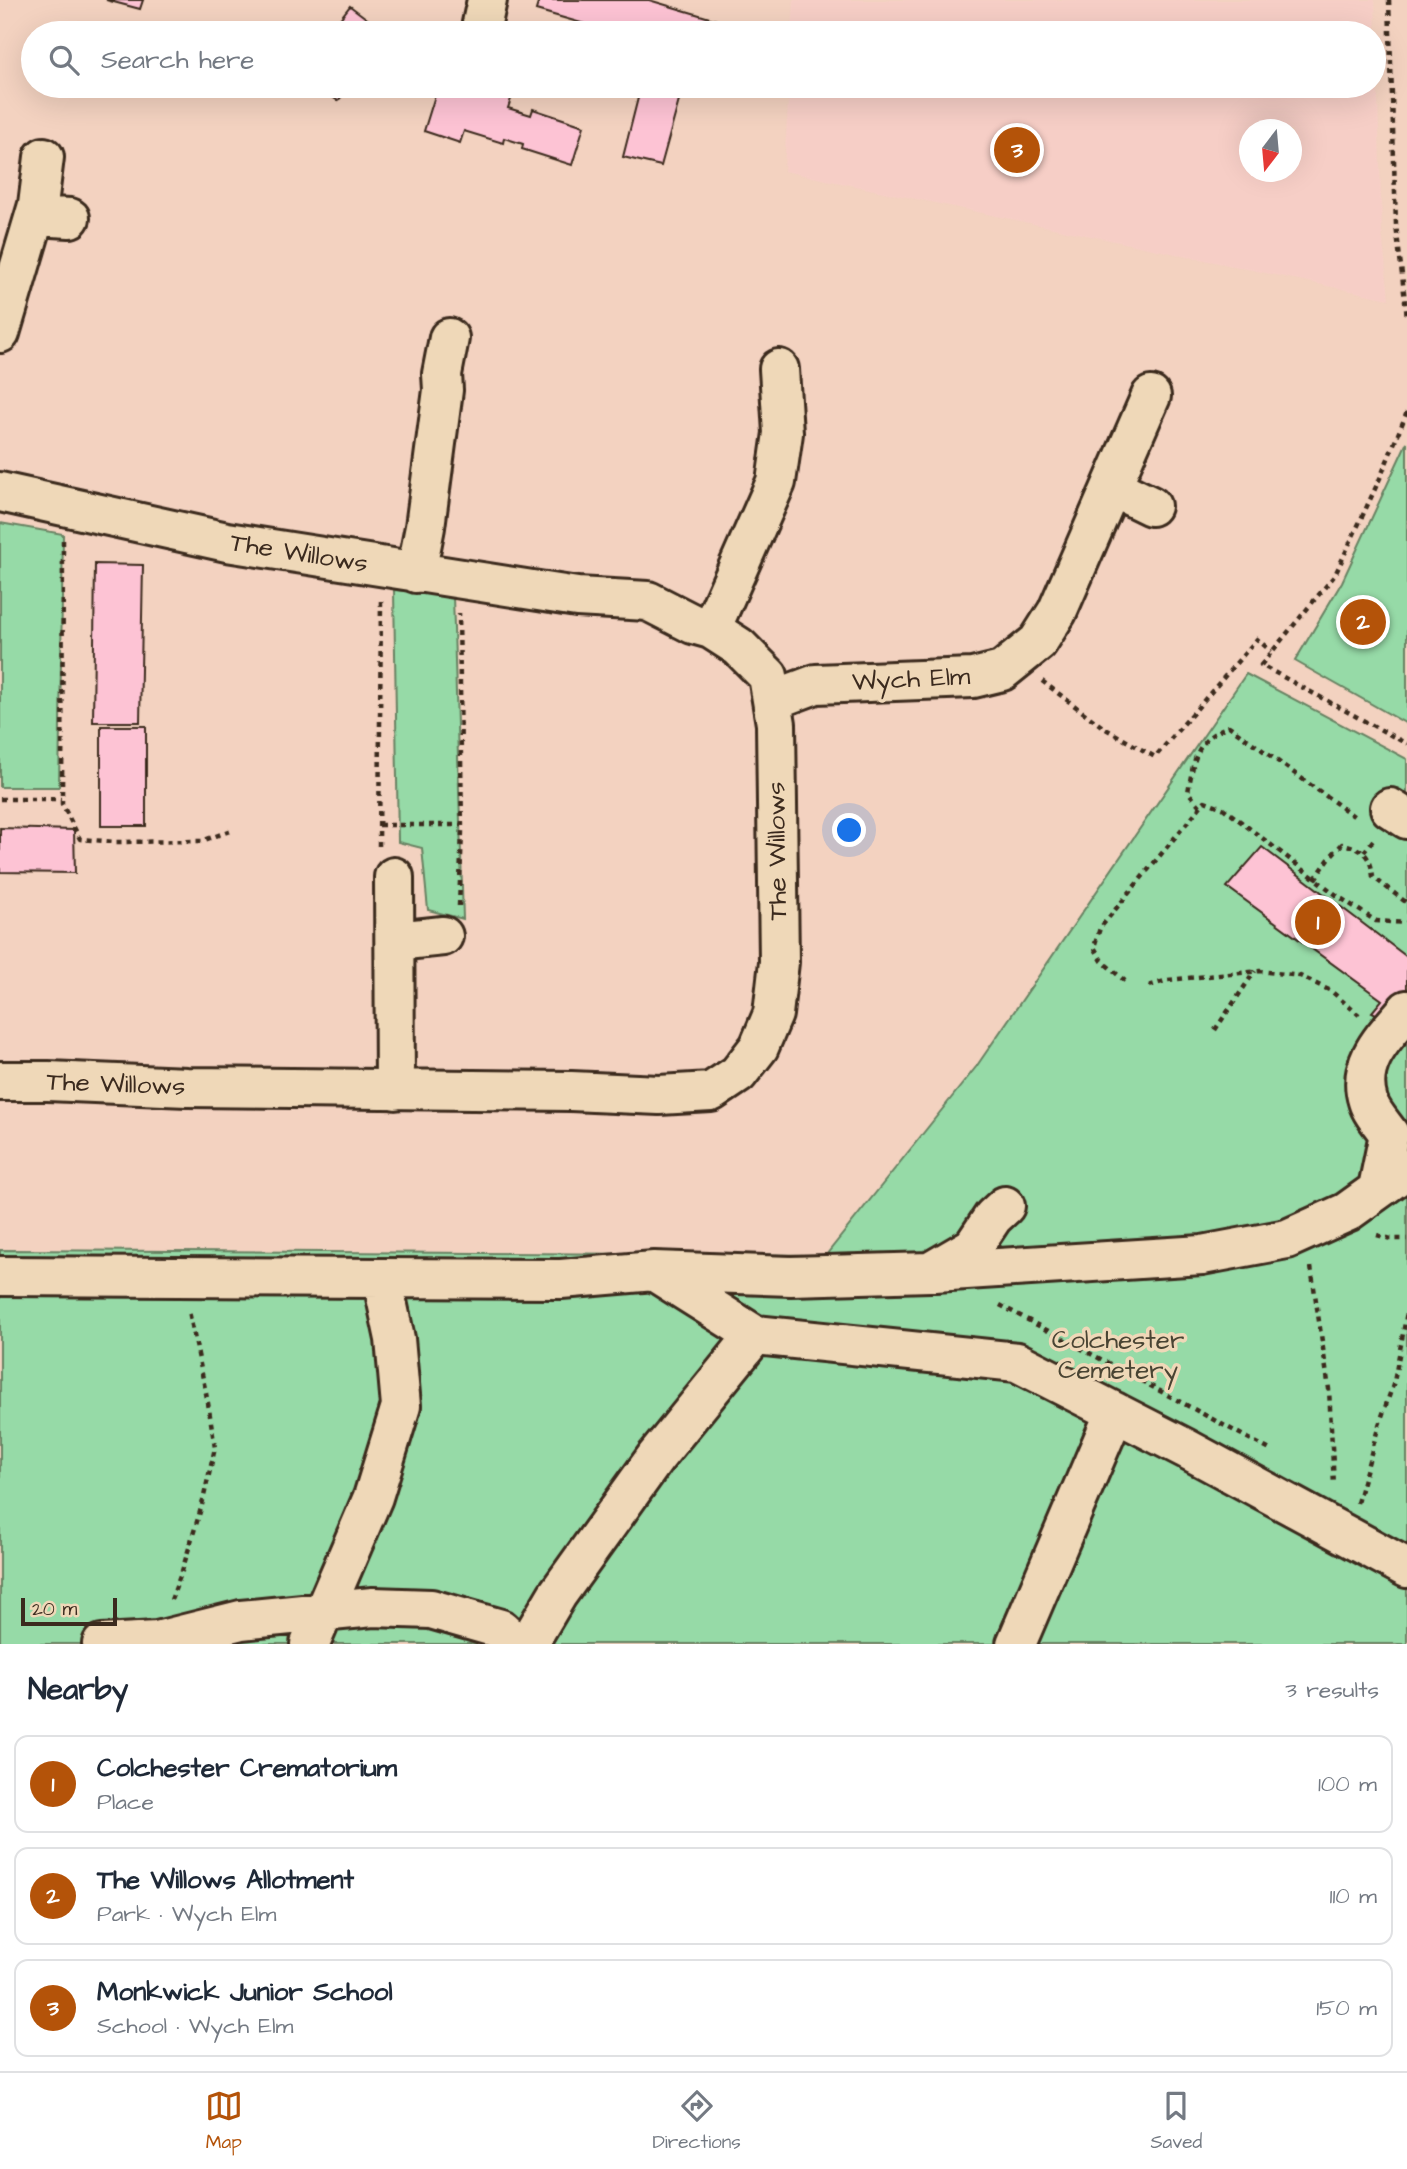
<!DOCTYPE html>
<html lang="en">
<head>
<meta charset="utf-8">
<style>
  body { margin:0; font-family:"Architects Daughter",sans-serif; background:#f2f2f3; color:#1f2937 }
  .compass { position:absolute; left:1239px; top:119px; width:63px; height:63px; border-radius:50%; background:#fff; box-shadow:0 7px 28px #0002; rotate:196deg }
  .scale { position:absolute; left:21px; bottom:18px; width:96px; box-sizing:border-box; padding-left:7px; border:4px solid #3b2a1e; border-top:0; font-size:19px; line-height:24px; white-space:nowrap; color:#3b2a1e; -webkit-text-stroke:5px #efd8b8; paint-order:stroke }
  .you { position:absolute; left:850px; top:831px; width:24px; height:24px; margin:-18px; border:5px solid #fff; border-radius:50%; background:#1a73e8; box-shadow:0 0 0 10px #1a73e833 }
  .badge { display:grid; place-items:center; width:46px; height:46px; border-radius:50%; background:#b45309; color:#fff; font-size:23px; font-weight:700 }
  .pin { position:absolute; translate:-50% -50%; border:4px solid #fff; box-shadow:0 2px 7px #0006 }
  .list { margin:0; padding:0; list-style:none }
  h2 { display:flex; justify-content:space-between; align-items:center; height:91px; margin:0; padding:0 28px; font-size:30px }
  h2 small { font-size:23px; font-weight:400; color:#747a83 }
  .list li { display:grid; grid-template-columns:46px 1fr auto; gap:21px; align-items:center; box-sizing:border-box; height:98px; margin:0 14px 14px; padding:0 14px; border:2px solid #e0e1e3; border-radius:14px }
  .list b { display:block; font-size:26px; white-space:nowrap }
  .list p { margin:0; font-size:23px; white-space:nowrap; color:#747a83 }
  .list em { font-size:23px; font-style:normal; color:#747a83 }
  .icon { flex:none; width:38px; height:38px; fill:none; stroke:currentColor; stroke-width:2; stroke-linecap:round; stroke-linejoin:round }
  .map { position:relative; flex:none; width:1407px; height:1644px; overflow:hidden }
  .search { position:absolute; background:#fff; box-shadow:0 7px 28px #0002; left:21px; right:21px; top:21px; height:77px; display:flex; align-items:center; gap:18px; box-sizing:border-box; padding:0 24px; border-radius:38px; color:#747a83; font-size:26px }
  .sheet { height:427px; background:#fff }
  nav { display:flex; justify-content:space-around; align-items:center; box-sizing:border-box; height:98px; border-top:2px solid #e0e1e3; background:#fff; font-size:19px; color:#747a83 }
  nav a { display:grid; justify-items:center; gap:4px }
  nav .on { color:#b45309 }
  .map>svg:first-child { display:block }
  .built { fill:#f6cec6; fill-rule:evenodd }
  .green { fill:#96daa7; stroke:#688262; stroke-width:2 }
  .building { fill:#fdc3d4; stroke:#3b2a1e; stroke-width:2 }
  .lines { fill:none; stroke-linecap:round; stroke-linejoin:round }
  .minor-casing { stroke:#3b2a1e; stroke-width:44 }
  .path { stroke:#3b2a1e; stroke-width:4.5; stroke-dasharray:5 5; stroke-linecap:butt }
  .minor { stroke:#efd8b8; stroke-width:38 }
  .labels { text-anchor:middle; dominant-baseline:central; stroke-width:7; stroke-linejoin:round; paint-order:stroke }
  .street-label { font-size:26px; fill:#3b2a1e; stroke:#efd8b8 }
  .park-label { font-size:26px; fill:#494433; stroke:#efd8b8 }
</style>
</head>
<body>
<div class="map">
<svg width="1407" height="1644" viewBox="0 0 1407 1644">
  <rect width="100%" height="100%" fill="#f3d2c0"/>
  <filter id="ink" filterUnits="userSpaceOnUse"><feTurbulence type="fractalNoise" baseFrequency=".0143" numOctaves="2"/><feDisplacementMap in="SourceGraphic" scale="14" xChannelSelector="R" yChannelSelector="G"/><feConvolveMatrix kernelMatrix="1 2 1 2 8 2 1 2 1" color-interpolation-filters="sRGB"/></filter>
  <g filter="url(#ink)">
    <path class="built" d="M794 0H1375L1382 232 1389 299 784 171 789 86H1374V33H792ZM1250 130H1292V172H1250Z"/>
    <path class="green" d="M1407 442V724L1295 661 1342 582Z
      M0 523 63 534 59 787H0Z
      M394 590 453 596 463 919 428 910 422 848 398 842Z
      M1246 674 1407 759V1644H0V1250L826 1255 976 1067Z"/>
    <path class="building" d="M106 0H143L140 9Z
      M539 0H649L730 24 728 33H616L536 10Z
      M350 6 386 33H329Z
      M317 86H350L338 101Z
      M438 86 468 95 471 86H500L514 90 508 108 531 115 533 109 584 126 572 165 522 149 523 144 504 138 503 143 464 131 460 143 424 131Z
      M641 86H683L661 166 623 157Z
      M95 564 143 565 140 722H93Z
      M101 726H146V826H101Z
      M0 828 74 830 75 873 0 872Z
      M1262 847 1407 957V1036L1388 1020 1372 1012 1382 1000 1227 887Z"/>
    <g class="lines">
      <g class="minor-casing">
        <path id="minor" d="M480 33 487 0
          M35 216 70 218
          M0 333 38 205 44 157
          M1112 487 1151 506
          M0 492 227 542 577 597 648 601 693 624 711 629 739 647 768 676 776 724 779 962 773 1014 759 1047 738 1074 711 1092 659 1095 571 1091 187 1087 48 1081H0
          M416 573 425 527 443 390 442 374 449 338
          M711 629 776 482 783 433 779 369
          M773 700 816 684 973 678 1002 671 1038 642 1057 612 1151 396
          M1390 808 1407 819
          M394 877 395 1090
          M396 941 443 936
          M1378 1188 1389 1134C1382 1124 1371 1112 1368 1101 1356 1063 1384 1037 1407 1010
          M655 1272 755 1335 1017 1362 1185 1448 1407 1568
          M935 1272 1202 1255 1287 1239 1347 1212 1407 1169
          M0 1276 561 1279 654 1271 791 1276 930 1272 973 1247 993 1217 1005 1206
          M102 1644 157 1641 241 1620 373 1607 431 1609 501 1629 517 1644
          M310 1644 373 1497 401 1406 395 1339 382 1278
          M528 1644 557 1595 656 1457 755 1335
          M1016 1644 1115 1412"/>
      </g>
      <path class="path" d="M1389 0 1396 225 1407 317
        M1407 412 1381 476 1335 575 1261 665 1407 744
        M63 540 62 804 80 839 116 842 202 841 232 830
        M1042 681 1104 728 1155 757 1257 639 1271 651
        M0 799H61
        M1200 806 1188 792C1194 760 1195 739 1229 726L1355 817
        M379 825H461
        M379 846 381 599
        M1364 852 1374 839
        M1315 879 1331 856 1342 844C1363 848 1371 856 1373 877L1407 903
        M459 906 462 831 459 613
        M1125 981 1102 961 1094 947 1100 928 1205 801 1223 808 1339 897 1376 921 1407 923
        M1149 986 1168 980 1260 971 1300 976 1331 991 1359 1015
        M1215 1030 1255 971
        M1377 1235 1391 1239H1407
        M1311 1267 1329 1389 1334 1485
        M1000 1305 1270 1450
        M1357 1503 1379 1425 1394 1382 1407 1312
        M171 1600 182 1571 202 1505 215 1448 208 1403 189 1311"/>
      <use href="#minor" class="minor"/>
    </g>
  </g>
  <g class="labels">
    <g class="street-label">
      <text transform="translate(299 553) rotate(9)">The Willows</text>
      <text transform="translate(911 679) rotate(-3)">Wych Elm</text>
      <text transform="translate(777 851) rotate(-91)">The Willows</text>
      <text transform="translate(116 1084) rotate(2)">The Willows</text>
    </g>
    <g class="park-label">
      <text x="1118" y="1340">Colchester<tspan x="1118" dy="30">Cemetery</tspan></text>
    </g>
  </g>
</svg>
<svg class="compass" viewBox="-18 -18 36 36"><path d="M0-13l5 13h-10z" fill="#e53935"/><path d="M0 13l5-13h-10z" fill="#747a83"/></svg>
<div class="scale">20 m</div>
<div class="you"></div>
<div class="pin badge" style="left:1318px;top:922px">1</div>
<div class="pin badge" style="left:1363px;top:622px">2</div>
<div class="pin badge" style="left:1017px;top:150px">3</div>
<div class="search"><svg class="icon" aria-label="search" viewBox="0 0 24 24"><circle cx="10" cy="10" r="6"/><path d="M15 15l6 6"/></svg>Search here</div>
</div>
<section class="sheet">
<h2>Nearby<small>3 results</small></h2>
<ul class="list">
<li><span class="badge">1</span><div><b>Colchester Crematorium</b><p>Place</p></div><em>100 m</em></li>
<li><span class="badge">2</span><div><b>The Willows Allotment</b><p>Park · Wych Elm</p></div><em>110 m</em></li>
<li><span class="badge">3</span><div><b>Monkwick Junior School</b><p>School · Wych Elm</p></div><em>150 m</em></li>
</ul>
</section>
<nav>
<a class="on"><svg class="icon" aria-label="map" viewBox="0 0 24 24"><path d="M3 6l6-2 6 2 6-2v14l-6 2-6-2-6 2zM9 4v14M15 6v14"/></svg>Map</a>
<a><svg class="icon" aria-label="directions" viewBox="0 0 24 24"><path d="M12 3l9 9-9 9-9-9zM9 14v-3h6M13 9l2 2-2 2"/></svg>Directions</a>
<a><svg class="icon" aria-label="saved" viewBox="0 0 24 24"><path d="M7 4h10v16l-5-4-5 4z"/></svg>Saved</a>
</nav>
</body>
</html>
